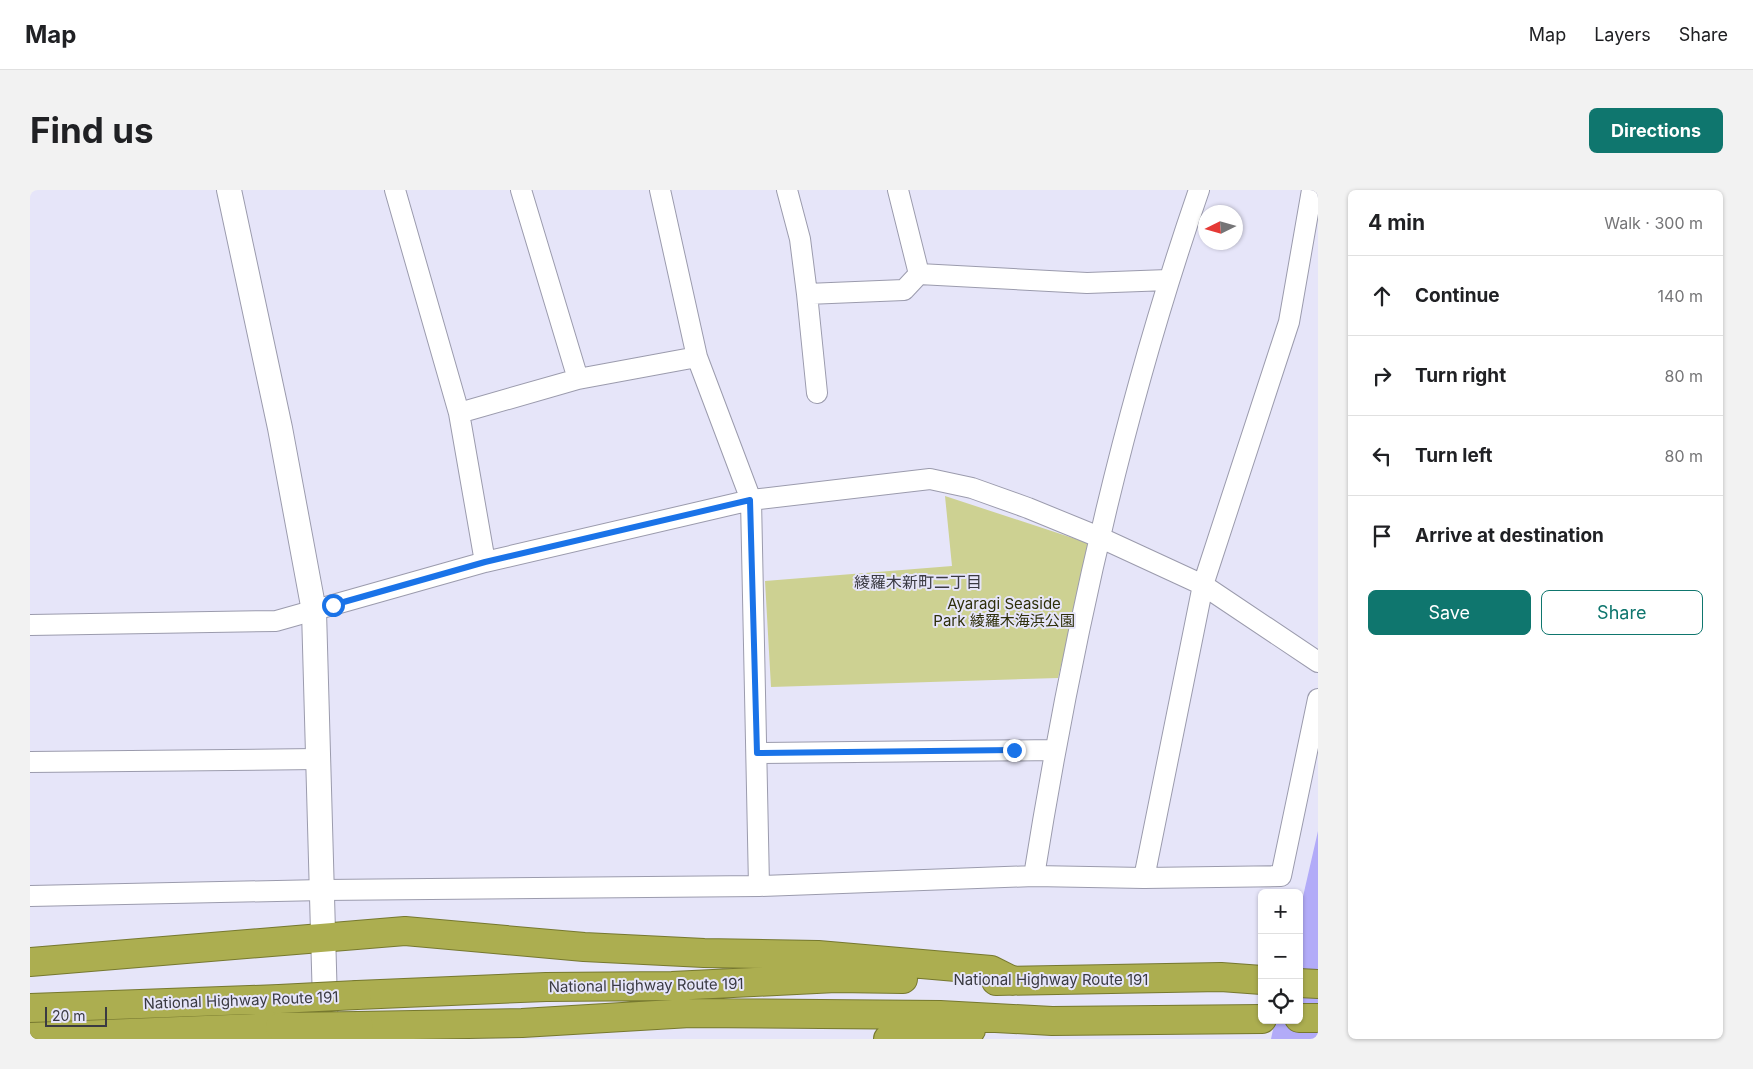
<!DOCTYPE html>
<html lang="en">
<head>
<meta charset="utf-8">
<style>
  body { margin:0; font-family:Inter,"Noto Sans JP",sans-serif; background:#f2f2f2; color:#202124 }
  .controls { position:absolute; right:15px; bottom:15px; display:grid; overflow:hidden; border-radius:8px; box-shadow:0 1px 4px #0004 }
  .controls button { width:45px; height:45px; display:grid; place-items:center; padding:0; border:0; border-bottom:1px solid #e0e0e0; background:#fff; color:#202124; font:25px sans-serif }
  .compass { position:absolute; left:1168px; top:15px; width:45px; height:45px; border-radius:50%; background:#fff; box-shadow:0 1px 4px #0004; rotate:265deg }
  .scale { position:absolute; left:15px; bottom:12px; width:62px; box-sizing:border-box; padding-left:5px; border:2px solid #3a3a42; border-top:0; font-size:14px; line-height:18px; white-space:nowrap; color:#3a3a42; -webkit-text-stroke:4px #e6e5f9; paint-order:stroke }
  .stop { position:absolute; width:15px; height:15px; margin:-11px; border:4px solid #1a73e8; border-radius:50%; background:#fff }
  .stop.end { background:#1a73e8; border-color:#fff; box-shadow:0 1px 5px #0008 }
  .list { margin:0; padding:0; list-style:none }
  h2 { display:flex; justify-content:space-between; align-items:center; height:65px; margin:0; padding:0 20px; font-size:21px }
  h2 small { font-size:16px; font-weight:400; color:#757577 }
  .list li { display:grid; grid-template-columns:32px 1fr auto; gap:15px; align-items:center; box-sizing:border-box; height:80px; padding:0 20px; border-top:1px solid #e0e0e0 }
  .list b { display:block; font-size:19px; white-space:nowrap }
  .list em { font-size:16px; font-style:normal; color:#757577 }
  .actions { display:flex; gap:10px; padding:15px 20px }
  .actions a { flex:1; padding:11px 0; border:1px solid #0f766e; border-radius:8px; text-align:center; font-size:18px; color:#0f766e }
  .actions .main { background:#0f766e; color:#fff }
  .icon { flex:none; width:28px; height:28px; fill:none; stroke:currentColor; stroke-width:2; stroke-linecap:round; stroke-linejoin:round }
  .map { position:relative; flex:none; width:1288px; height:849px; overflow:hidden; border-radius:8px }
  header { display:flex; align-items:center; gap:30px; box-sizing:border-box; height:70px; padding:0 25px; background:#fff; border-bottom:1px solid #e0e0e0 }
  header strong { font-size:24px }
  nav { display:flex; gap:28px; margin-inline-start:auto; font-size:18px }
  .intro { display:flex; align-items:center; justify-content:space-between; box-sizing:border-box; height:120px; padding:0 30px }
  h1 { margin:0; font-size:35px }
  .button { padding:12px 22px; border-radius:8px; background:#0f766e; color:#fff; font-size:18px; font-weight:700 }
  main { display:flex; gap:30px; padding:0 30px }
  aside { flex:1; background:#fff; border-radius:8px; box-shadow:0 1px 4px #0004 }
  .map>svg:first-child { display:block }
  .green { fill:#cdd192 }
  .water { fill:#b2abf8 }
  .lines { fill:none; stroke-linecap:round; stroke-linejoin:round }
  .minor-casing { stroke:#9b9bad; stroke-width:22 }
  .tertiary-casing { stroke:#9b9bad; stroke-width:26 }
  .trunk-casing { stroke:#76782f; stroke-width:30 }
  .minor { stroke:#fff; stroke-width:20 }
  .tertiary { stroke:#fff; stroke-width:24 }
  .trunk { stroke:#acae50; stroke-width:28 }
  .trunk-bridge-casing { stroke:#76782f; stroke-width:30; stroke-linecap:butt }
  .trunk-bridge { stroke:#acae50; stroke-width:28 }
  .route { stroke:#1a73e8; stroke-width:6 }
  .labels { text-anchor:middle; dominant-baseline:central; stroke-width:4; stroke-linejoin:round; paint-order:stroke }
  .park-label { font-size:15px; fill:#2e2f0a; stroke:#e6e5f9 }
  .street-label { font-size:15px; fill:#3a3a42; stroke:#e6e5f9 }
  .neighbourhood-label { font-size:16px; fill:#3a3a42; stroke:#e6e5f9 }
</style>
</head>
<body>
<header>
<strong>Map</strong>
<nav><a>Map</a><a>Layers</a><a>Share</a></nav>
</header>
<div class="intro"><h1>Find us</h1><a class="button">Directions</a></div>
<main>
<div class="map">
<svg width="1288" height="849" viewBox="0 0 1288 849">
  <rect width="100%" height="100%" fill="#e6e5f9"/>
  <path class="green" d="M915 306 1061 354 1028 488 741 497 735 391 922 376Z"/>
  <path class="water" d="M1288 641V849H1241L1245 830H1269V724Z"/>
  <g class="lines">
    <g class="minor-casing">
      <path id="minor" d="M365 0 429 223 455 372
        M491 0 548 189
        M630 0 667 167 721 310 729 696
        M757 0 770 49 777 104 874 100 889 84
        M868 0 889 84 1057 93 1138 90
        M777 104 787 203
        M429 223 548 189 667 167
        M0 435 246 431 455 372 721 310 900 289 942 298 998 318 1069 347 1173 395 1288 472
        M727 563 1024 560
        M0 572 287 569
        M1004 686C1041 454 1092 222 1169 0
        M1114 688 1173 395 1259 132 1282 0
        M0 706 293 700 729 696 1004 686 1114 688 1251 686 1288 509"/>
    </g>
    <g class="tertiary-casing">
      <path id="tertiary" d="M199 0 250 238 284 421 296 849"/>
    </g>
    <g class="trunk-casing">
      <path id="trunk" d="M0 772 375 741 554 757 674 763 788 765 961 780 983 791
        M966 791 1191 787 1232 790
        M1269 793 1288 794
        M327 805 516 797 642 796 806 788 873 789
        M0 818 249 809
        M1269 828H1288
        M329 836 492 833 660 823 910 825 1022 831 1232 829
        M0 847 250 837
        M858 849 941 840"/>
    </g>
    <use href="#minor" class="minor"/>
    <use href="#tertiary" class="tertiary"/>
    <use href="#trunk" class="trunk"/>
    <g class="trunk-bridge-casing">
      <path id="trunk-bridge" d="M249 809 327 805
        M250 837 329 836"/>
    </g>
    <use href="#trunk-bridge" class="trunk-bridge"/>
  </g>
  <g class="lines">
    <path class="route" d="M303 415 455 372 720 310 727 563 984 560"/>
  </g>
  <g class="labels">
    <g class="park-label">
      <text x="974" y="413">Ayaragi Seaside<tspan x="974" dy="17">Park 綾羅木海浜公園</tspan></text>
    </g>
    <g class="street-label">
      <text x="1021" y="789">National Highway Route 191</text>
      <text transform="translate(616 795) rotate(-1)">National Highway Route 191</text>
      <text transform="translate(211 810) rotate(-2)">National Highway Route 191</text>
    </g>
    <g class="neighbourhood-label">
      <text x="888" y="392">綾羅木新町二丁目</text>
    </g>
  </g>
</svg>
<div class="controls">
<button>+</button>
<button>−</button>
<button><svg class="icon" aria-label="locate" viewBox="0 0 24 24"><circle cx="12" cy="12" r="6"/><path d="M12 2v4M12 18v4M2 12h4M18 12h4"/></svg></button>
</div>
<svg class="compass" viewBox="-18 -18 36 36"><path d="M0-13l5 13h-10z" fill="#e53935"/><path d="M0 13l5-13h-10z" fill="#757577"/></svg>
<div class="scale">20 m</div>
<div class="stop" style="left:303px;top:415px"></div>
<div class="stop end" style="left:984px;top:560px"></div>
</div>
<aside>
<h2>4 min<small>Walk · 300 m</small></h2>
<ul class="list">
<li><svg class="icon" aria-label="ahead" viewBox="0 0 24 24"><path d="M12 20V5M6 11l6-6 6 6"/></svg><div><b>Continue</b></div><em>140 m</em></li>
<li><svg class="icon" aria-label="right" viewBox="0 0 24 24"><path d="M7 20v-9h11M14 6l5 5-5 5"/></svg><div><b>Turn right</b></div><em>80 m</em></li>
<li><svg class="icon" aria-label="left" viewBox="0 0 24 24"><path d="M17 20v-9H6M10 6l-5 5 5 5"/></svg><div><b>Turn left</b></div><em>80 m</em></li>
<li><svg class="icon" aria-label="arrive" viewBox="0 0 24 24"><path d="M6 21V4h12l-3 4 3 4H6"/></svg><div><b>Arrive at destination</b></div></li>
</ul>
<div class="actions"><a class="main">Save</a><a>Share</a></div>
</aside>
</main>
</body>
</html>
